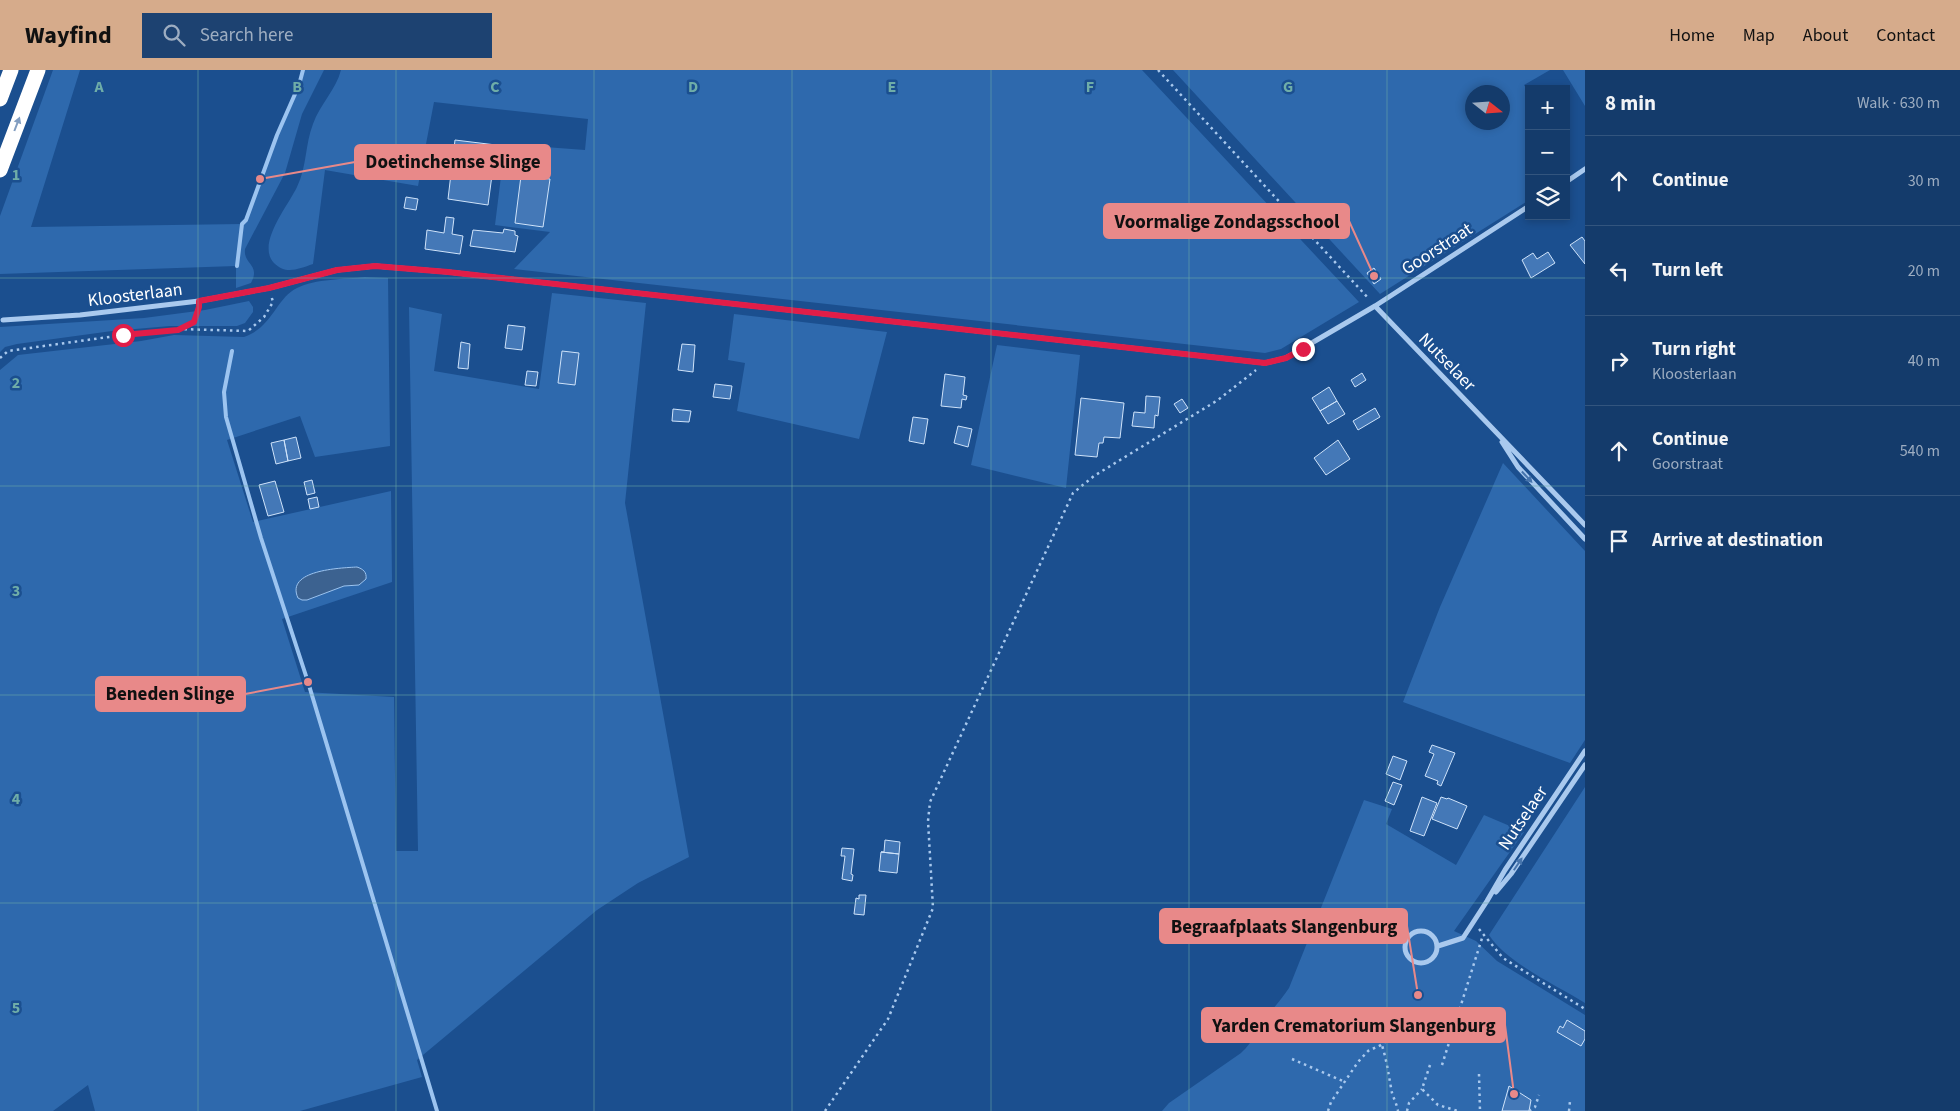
<!DOCTYPE html>
<html lang="en">
<head>
<meta charset="utf-8">
<style>
  body { margin:0; font-family:"Source Sans 3",sans-serif; background:#1d4271; color:#f1f3f6 }
  .controls { position:absolute; right:15px; top:15px; display:grid; overflow:hidden; border-radius:0px; box-shadow:0 2px 8px #0003 }
  .controls button { width:45px; height:45px; display:grid; place-items:center; padding:0; border:0; border-bottom:1px solid #33557e; background:#143b6b; color:#f1f3f6; font:25px sans-serif }
  .compass { position:absolute; left:1465px; top:15px; width:45px; height:45px; border-radius:50%; background:#143b6b; box-shadow:0 2px 8px #0003; rotate:107deg }
  .stop { position:absolute; width:15px; height:15px; margin:-11px; border:4px solid #e11d48; border-radius:50%; background:#fff }
  .stop.end { background:#e11d48; border-color:#fff; box-shadow:0 1px 5px #0008 }
  .list { margin:0; padding:0; list-style:none }
  h2 { display:flex; justify-content:space-between; align-items:center; height:65px; margin:0; padding:0 20px; font-size:21px }
  h2 small { font-size:16px; font-weight:400; color:#9dadc1 }
  .list li { display:grid; grid-template-columns:32px 1fr auto; gap:15px; align-items:center; box-sizing:border-box; height:90px; padding:0 20px; border-top:1px solid #33557e }
  .list b { display:block; font-size:19px; white-space:nowrap }
  .list p { margin:0; font-size:16px; white-space:nowrap; color:#9dadc1 }
  .list em { font-size:16px; font-style:normal; color:#9dadc1 }
  .icon { flex:none; width:28px; height:28px; fill:none; stroke:currentColor; stroke-width:2; stroke-linecap:round; stroke-linejoin:round }
  .map { position:relative; flex:none; width:1585px; height:1041px; overflow:hidden }
  header { display:flex; align-items:center; gap:30px; box-sizing:border-box; height:70px; padding:0 25px; background:#d6ab8b; color:#111 }
  header strong { font-size:24px }
  nav { display:flex; gap:28px; margin-inline-start:auto; font-size:18px }
  .search { width:350px; height:45px; background:#1d4271; display:flex; align-items:center; gap:12px; box-sizing:border-box; padding:0 18px; border-radius:0px; color:#9dadc1; font-size:19px }
  main { display:flex }
  aside { flex:1; background:#143b6b }
  .map>svg:first-child { display:block }
  .green { fill:#2e69ad; fill-rule:evenodd }
  .water { fill:#3c6290; stroke:#9cc4f0 }
  .lines { fill:none; stroke-linecap:round; stroke-linejoin:round }
  .stream { stroke:#9cc4f0; stroke-width:4 }
  .building { fill:#4478b7; stroke:#cfe3fa }
  .path { stroke:#a9c9ee; stroke-width:2.5; stroke-dasharray:2.5 4; stroke-linecap:butt }
  .minor { stroke:#a9c9ee; stroke-width:5 }
  .motorway { stroke:#fff; stroke-width:15 }
  .oneway { fill:#829ec1 }
  .oneway2 { fill:#4674ac }
  .route { stroke:#e11d48; stroke-width:6 }
  .grid { fill:none; stroke:#6fada8; stroke-width:1; stroke-opacity:0.55 }
  .labels { text-anchor:middle; dominant-baseline:central; stroke-width:5; stroke-linejoin:round; paint-order:stroke }
  .street-label { font-size:18px; fill:#fff; stroke:#1b4f8f }
  .grid-label { font-size:16px; text-anchor:middle; font-weight:bold; fill:#6fada8; stroke:#1b4f8f; stroke-width:5; stroke-linejoin:round; paint-order:stroke }
  .leader { fill:none; stroke:#e88989; stroke-width:2 }
  .callout-dot { fill:#e88989; stroke:#1b4f8f; stroke-width:2 }
  .callout { fill:#e88989; stroke:#e88989; stroke-width:2 }
  .callout-label { font-size:19px; text-anchor:middle; font-weight:bold; fill:#111 }
</style>
</head>
<body>
<header>
<strong>Wayfind</strong>
<div class="search"><svg class="icon" aria-label="search" viewBox="0 0 24 24"><circle cx="10" cy="10" r="6"/><path d="M15 15l6 6"/></svg>Search here</div>
<nav><a>Home</a><a>Map</a><a>About</a><a>Contact</a></nav>
</header>
<main>
<div class="map">
<svg width="1585" height="1041" viewBox="0 0 1585 1041">
  <rect width="100%" height="100%" fill="#1b4f8f"/>
  <path class="green" d="M53 0H80L31 157 242 154 246 150 277 65 299 15 303 0H324L302 44 285 103 245 179C243 195 261 194 251 213L236 218V196L0 204V146Z
    M341 0H1142L1359 232 1281 279 1265 283 514 199 550 162 495 155 505 74 585 80 588 49 434 32 418 116 325 100 313 194C298 199 286 205 274 193 256 174 288 136 297 117 307 97 305 74 313 54 320 34 336 20 341 0Z
    M1173 0H1550L1524 15 1529 23V130L1380 224ZM1472 22H1502V52H1472Z
    M1563 0H1585V36Z
    M365 207 388 208 390 376 315 387 300 346 227 370 253 452 391 421 392 512 282 549 305 622 394 627 396 781H418L409 237 442 244 434 301 539 319 552 223 646 233 625 433 689 787 638 813 597 840 417 990 422 1007 300 1041H95L88 1015 53 1041H0V300L18 285 141 271 174 265 244 267C273 257 276 228 297 218 315 209 345 209 365 207ZM343 498 355 516H344L307 530H302L298 528 305 507 319 502Z
    M249 231 253 237V242L245 253 237 256H170L112 261 17 274 5 277 0 282V257L144 248 205 240Z
    M734 244 887 262 859 369 737 341 745 293 728 290Z
    M997 275 1080 285 1066 418 971 395Z
    M1503 393 1585 481V670L1570 693 1403 632 1440 537Z
    M1585 717V933C1556 915 1507 893 1489 865Z
    M1364 730 1392 739 1386 754 1456 795 1484 745 1524 762 1454 861 1476 871 1497 891 1585 945V1041H1162L1169 1033 1241 983C1254 971 1259 957 1269 944 1276 935 1283 927 1289 918Z"/>
  <path class="water" d="M357 497C363 499 367 502 366 509L359 515 344 516 307 530H302L298 528C285 500 340 498 357 497Z"/>
  <g class="lines">
    <path class="stream" d="M237 196 242 154 246 150 277 65 299 15 303 0
      M232 281 224 322 226 347 261 468 308 612 437 1041"/>
  </g>
  <path class="building" d="M455 70 496 75 488 135 448 129Z
    M521 106 550 109 543 157 515 153Z
    M406 127 418 129 416 140 404 138Z
    M446 147 454 148 452 164 463 166 460 184 425 179 427 160 444 163Z
    M504 159 515 161V165L518 166 515 182 470 176 473 160 503 163Z
    M1582 167 1585 171V194L1570 175Z
    M1548 182 1555 193 1531 208 1522 190 1533 183 1537 189Z
    M1374 198 1381 209 1374 214 1367 203Z
    M508 255 525 257 522 280 505 278Z
    M461 272 470 274 468 299 458 298Z
    M682 274 695 275 693 302 678 300Z
    M562 281 579 283 575 315 558 313Z
    M527 301 538 302 536 316 525 315Z
    M1362 303 1366 310 1355 317 1351 310Z
    M945 304 965 307 963 325 967 326 966 330 962 329 961 338 941 336Z
    M715 314 732 316 730 329 713 327Z
    M1329 317 1337 331 1320 341 1312 328Z
    M1146 326 1160 327 1158 346 1155 345 1154 358 1132 356 1134 342 1145 343Z
    M1081 328 1124 333 1120 368 1104 367 1103 373H1099L1097 387 1075 385Z
    M1182 329 1188 338 1180 343 1174 334Z
    M1337 331 1345 344 1328 354 1320 341Z
    M1375 338 1380 347 1358 360 1353 351Z
    M673 339 691 341 689 352 672 351Z
    M913 347 928 349 924 374 909 371Z
    M958 356 972 359 968 377 954 373Z
    M296 367 301 388 288 391 284 370Z
    M284 370 288 391 276 394 271 373Z
    M1338 370 1350 389 1326 405 1314 388Z
    M312 410 315 423 307 425 304 412Z
    M275 411 284 442 268 446 259 415Z
    M317 427 319 437 310 439 308 429Z
    M1432 675 1455 683 1441 716 1437 714 1438 711 1425 706 1434 684 1429 682Z
    M1393 686 1407 691 1400 710 1386 704Z
    M1393 712 1402 715 1394 735 1385 731Z
    M1422 727 1437 733 1424 766 1410 761Z
    M1441 727 1447 729 1448 728 1467 736 1457 759 1432 749Z
    M885 770 900 772 899 784 881 782H884Z
    M842 778 854 779 851 804 853 805 852 811 842 809 845 786H841Z
    M881 782 899 784 897 803 879 801Z
    M859 825H866L864 845 854 844 856 828 859 829Z
    M1567 950 1585 961V969L1581 976 1557 962 1560 956 1563 958Z
    M1509 1016 1531 1030 1529 1041H1502Z"/>
  <g class="lines">
    <path class="path" d="M1158 0 1369 229
      M179 259 194 252 199 240
      M0 288 8 281 123 265 178 259 248 261 264 247 273 232 271 225
      M1479 859 1503 888 1585 939
      M1329 939C1340 941 1358 942 1367 949 1384 963 1388 1003 1392 1023 1394 1029 1397 1035 1398 1041
      M1367 949 1370 942
      M1292 989 1345 1012
      M1430 995 1422 1019 1438 1035 1458 1041
      M1442 995 1483 865
      M1479 1004 1480 1041
      M825 1041 888 949 933 838 928 751 930 732 1073 423 1094 406 1218 330 1256 300
      M1328 1041 1331 1032 1358 992 1368 981 1381 975 1397 963
      M1407 1041 1409 1033 1422 1019
      M1529 1041 1535 1037 1539 1025
      M1569 1041 1570 1031"/>
    <path class="minor" d="M1566 112 1585 99
      M1375 236 1585 455
      M3 250 80 245 199 231 269 218 337 200 375 196 448 202 1265 293 1286 288 1375 236 1529 136
      M1502 372 1518 397 1585 469
      M1496 822 1511 804 1585 695
      M1405 877a16 16 0 1 1 32 0a16 16 0 1 1-32 0Z
      M1438 876 1463 868 1487 831 1505 800 1585 681"/>
    <path class="motorway" d="M0 29 11 0
      M0 100 38 0"/>
  </g>
  <defs><path id="oneway-solid" d="M-6-.8H1V-3.2L6.5 0L1 3.2V.8H-6Z" transform="scale(1.25)"/></defs>
  <use class="oneway" href="#oneway-solid" transform="translate(17 54) rotate(-69)"/>
  <g class="oneway2">
    <use href="#oneway-solid" transform="translate(1527 407) rotate(47)"/>
    <use href="#oneway-solid" transform="translate(1518 794) rotate(-56)"/>
  </g>
  <g class="lines">
    <path class="route" d="M123 265 178 260 194 252 199 237V231L269 218 337 200 375 196 448 202 1265 293 1286 288 1303 279"/>
  </g>
  <path class="grid" d="M198 0V1041M396 0V1041M594 0V1041M792 0V1041M991 0V1041M1189 0V1041M1387 0V1041M0 208H1585M0 416H1585M0 625H1585M0 833H1585"/>
  <g class="labels">
    <g class="street-label">
      <text transform="translate(1437 179) rotate(-33)">Goorstraat</text>
      <text transform="translate(135 225) rotate(-7)">Kloosterlaan</text>
      <text transform="translate(1447 292) rotate(46)">Nutselaer</text>
      <text transform="translate(1523 748) rotate(-56)">Nutselaer</text>
    </g>
  </g>
  <g class="grid-label">
    <text x="99" y="22">A</text>
    <text x="297" y="22">B</text>
    <text x="495" y="22">C</text>
    <text x="693" y="22">D</text>
    <text x="892" y="22">E</text>
    <text x="1090" y="22">F</text>
    <text x="1288" y="22">G</text>
    <text x="16" y="110">1</text>
    <text x="16" y="318">2</text>
    <text x="16" y="526">3</text>
    <text x="16" y="734">4</text>
    <text x="16" y="943">5</text>
  </g>
  <path class="leader" d="M260 109L355 92M1374 206L1349 151M308 612L245 624M1418 925L1407 856M1514 1024L1505 955"/>
  <g class="callout-dot">
    <circle cx="260" cy="109" r="5"/>
    <circle cx="1374" cy="206" r="5"/>
    <circle cx="308" cy="612" r="5"/>
    <circle cx="1418" cy="925" r="5"/>
    <circle cx="1514" cy="1024" r="5"/>
  </g>
  <g class="callout">
    <rect x="355" y="75" width="195" height="34" rx="5"/>
    <rect x="1104" y="134" width="245" height="34" rx="5"/>
    <rect x="96" y="607" width="149" height="34" rx="5"/>
    <rect x="1160" y="839" width="247" height="34" rx="5"/>
    <rect x="1202" y="938" width="303" height="34" rx="5"/>
  </g>
  <g class="callout-label">
    <text x="453" y="98">Doetinchemse Slinge</text>
    <text x="1227" y="158">Voormalige Zondagsschool</text>
    <text x="170" y="630">Beneden Slinge</text>
    <text x="1284" y="863">Begraafplaats Slangenburg</text>
    <text x="1354" y="962">Yarden Crematorium Slangenburg</text>
  </g>
</svg>
<div class="controls">
<button>+</button>
<button>−</button>
<button><svg class="icon" aria-label="layers" viewBox="0 0 24 24"><path d="M12 4l9 5-9 5-9-5zM3 14l9 5 9-5"/></svg></button>
</div>
<svg class="compass" viewBox="-18 -18 36 36"><path d="M0-13l5 13h-10z" fill="#e53935"/><path d="M0 13l5-13h-10z" fill="#9dadc1"/></svg>
<div class="stop" style="left:123px;top:265px"></div>
<div class="stop end" style="left:1303px;top:279px"></div>
</div>
<aside>
<h2>8 min<small>Walk · 630 m</small></h2>
<ul class="list">
<li><svg class="icon" aria-label="ahead" viewBox="0 0 24 24"><path d="M12 20V5M6 11l6-6 6 6"/></svg><div><b>Continue</b></div><em>30 m</em></li>
<li><svg class="icon" aria-label="left" viewBox="0 0 24 24"><path d="M17 20v-9H6M10 6l-5 5 5 5"/></svg><div><b>Turn left</b></div><em>20 m</em></li>
<li><svg class="icon" aria-label="right" viewBox="0 0 24 24"><path d="M7 20v-9h11M14 6l5 5-5 5"/></svg><div><b>Turn right</b><p>Kloosterlaan</p></div><em>40 m</em></li>
<li><svg class="icon" aria-label="ahead" viewBox="0 0 24 24"><path d="M12 20V5M6 11l6-6 6 6"/></svg><div><b>Continue</b><p>Goorstraat</p></div><em>540 m</em></li>
<li><svg class="icon" aria-label="arrive" viewBox="0 0 24 24"><path d="M6 21V4h12l-3 4 3 4H6"/></svg><div><b>Arrive at destination</b></div></li>
</ul>
</aside>
</main>
</body>
</html>
